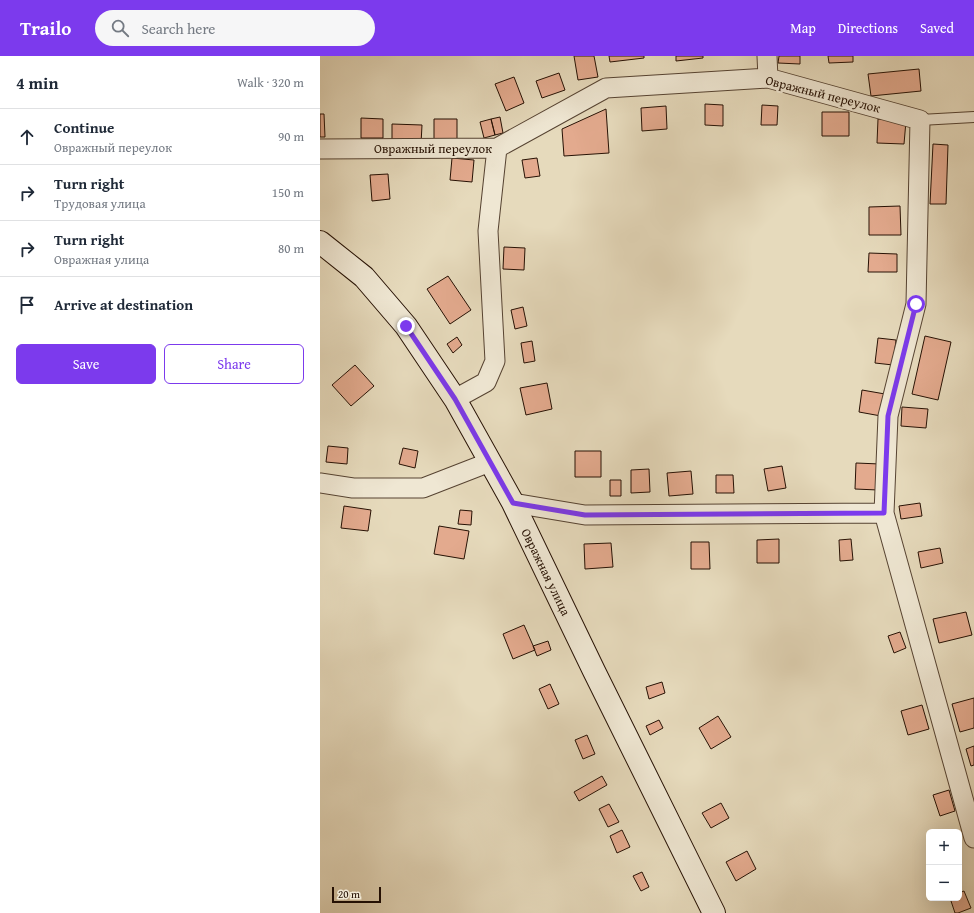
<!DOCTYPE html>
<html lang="en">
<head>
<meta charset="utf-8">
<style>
  body { margin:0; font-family:"Gentium Book Plus",serif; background:#f6f6f7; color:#1f2937 }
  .controls { position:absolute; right:12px; bottom:12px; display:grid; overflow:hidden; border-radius:6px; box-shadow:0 4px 16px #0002 }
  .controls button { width:36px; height:36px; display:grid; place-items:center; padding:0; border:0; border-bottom:1px solid #e0e1e3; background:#fff; color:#1f2937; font:20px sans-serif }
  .scale { position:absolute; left:12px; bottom:10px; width:49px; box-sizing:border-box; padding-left:4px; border:2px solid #261104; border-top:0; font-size:11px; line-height:14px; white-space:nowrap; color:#261104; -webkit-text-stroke:3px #efe7d3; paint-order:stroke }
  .stop { position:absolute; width:12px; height:12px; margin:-9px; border:3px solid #7c3aed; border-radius:50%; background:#fff }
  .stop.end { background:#7c3aed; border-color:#fff; box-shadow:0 1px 4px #0008 }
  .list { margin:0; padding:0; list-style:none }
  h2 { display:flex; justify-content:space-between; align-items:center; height:52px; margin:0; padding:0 16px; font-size:17px }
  h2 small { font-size:13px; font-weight:400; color:#747a83 }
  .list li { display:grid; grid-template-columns:26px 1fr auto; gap:12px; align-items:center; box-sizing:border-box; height:56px; padding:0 16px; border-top:1px solid #e0e1e3 }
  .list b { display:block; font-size:15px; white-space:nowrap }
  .list p { margin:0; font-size:13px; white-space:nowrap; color:#747a83 }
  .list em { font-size:13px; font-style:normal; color:#747a83 }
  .actions { display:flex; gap:8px; padding:12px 16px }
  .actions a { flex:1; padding:9px 0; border:1px solid #7c3aed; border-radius:6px; text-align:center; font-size:14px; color:#7c3aed }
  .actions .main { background:#7c3aed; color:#fff }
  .icon { flex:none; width:22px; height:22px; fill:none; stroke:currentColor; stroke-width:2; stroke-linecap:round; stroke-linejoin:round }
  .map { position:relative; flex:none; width:654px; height:857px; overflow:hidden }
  header { display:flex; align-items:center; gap:24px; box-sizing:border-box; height:56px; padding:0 20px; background:#7c3aed; color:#fff }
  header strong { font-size:19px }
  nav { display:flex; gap:22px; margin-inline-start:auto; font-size:14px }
  .search { width:280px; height:36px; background:#f6f6f7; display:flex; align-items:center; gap:10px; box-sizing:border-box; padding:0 14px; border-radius:22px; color:#747a83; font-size:15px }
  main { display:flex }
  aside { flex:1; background:#fff }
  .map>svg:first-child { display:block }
  .building { fill:#e3aa8e; stroke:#261104 }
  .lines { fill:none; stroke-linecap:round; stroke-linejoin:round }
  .lane-casing { stroke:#564332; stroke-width:12 }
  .street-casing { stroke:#564332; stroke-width:21 }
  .secondary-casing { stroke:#261104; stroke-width:24 }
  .lane { stroke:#efe7d3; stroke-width:10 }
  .street { stroke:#efe7d3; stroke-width:19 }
  .secondary { stroke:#efe7d3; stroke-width:22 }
  .route { stroke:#7c3aed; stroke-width:5 }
  .labels { text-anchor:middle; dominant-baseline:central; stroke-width:4; stroke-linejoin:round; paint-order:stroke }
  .street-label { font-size:13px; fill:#261104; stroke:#efe7d3 }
</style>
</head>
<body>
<header>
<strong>Trailo</strong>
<div class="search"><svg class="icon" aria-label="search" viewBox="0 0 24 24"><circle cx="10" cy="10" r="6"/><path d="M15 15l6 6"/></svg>Search here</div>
<nav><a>Map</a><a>Directions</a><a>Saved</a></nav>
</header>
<main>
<aside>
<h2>4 min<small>Walk · 320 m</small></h2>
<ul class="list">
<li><svg class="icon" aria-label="ahead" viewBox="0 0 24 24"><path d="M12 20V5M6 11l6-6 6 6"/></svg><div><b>Continue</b><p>Овражный переулок</p></div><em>90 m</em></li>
<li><svg class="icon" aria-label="right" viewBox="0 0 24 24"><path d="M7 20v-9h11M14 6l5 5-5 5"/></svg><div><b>Turn right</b><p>Трудовая улица</p></div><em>150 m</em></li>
<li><svg class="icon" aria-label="right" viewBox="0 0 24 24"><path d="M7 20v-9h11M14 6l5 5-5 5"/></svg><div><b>Turn right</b><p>Овражная улица</p></div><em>80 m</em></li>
<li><svg class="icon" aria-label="arrive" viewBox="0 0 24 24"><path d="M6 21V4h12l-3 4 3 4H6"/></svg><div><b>Arrive at destination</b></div></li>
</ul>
<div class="actions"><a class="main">Save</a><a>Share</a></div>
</aside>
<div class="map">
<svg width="654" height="857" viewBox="0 0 654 857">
  <rect width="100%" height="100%" fill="#e6dabc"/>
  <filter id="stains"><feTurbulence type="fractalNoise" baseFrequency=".005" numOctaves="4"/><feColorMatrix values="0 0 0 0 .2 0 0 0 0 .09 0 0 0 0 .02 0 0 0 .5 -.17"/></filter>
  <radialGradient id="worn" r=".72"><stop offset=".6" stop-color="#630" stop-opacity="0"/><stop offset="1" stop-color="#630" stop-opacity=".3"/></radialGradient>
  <path class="building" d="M254 0H274L278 21 258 24Z
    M289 0H324V2L290 6Z
    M356 0H383V2L356 5Z
    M459 0H480V8L458 7Z
    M508 0H533V6L509 7Z
    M599 13 601 35 551 40 548 18Z
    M239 17 245 34 222 42 216 25Z
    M194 21 204 47 186 55 175 28Z
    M385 48 403 49V70L385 69Z
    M442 49 458 50 457 69H441Z
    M346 50 347 73 322 75 321 52Z
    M286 53 289 97 244 100 242 73Z
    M502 56H529V80H502Z
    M0 58H4L5 81H0Z
    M180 61 183 77 175 79 171 63Z
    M41 62 63 63V82H41Z
    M114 63H137V83L114 84Z
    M171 63 175 79 164 82 160 66Z
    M558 63 586 65 584 88 557 87Z
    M72 68 102 69 101 88 72 87Z
    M613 88 628 89 626 148H610Z
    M132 102 154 104 152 126 130 124Z
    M217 102 220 120 205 122 202 104Z
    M68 118 70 143 52 145 50 119Z
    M580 150 581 179H549V151Z
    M184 191 205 192 204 214 183 213Z
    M549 197 577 198V216H548Z
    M128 220 151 254 130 268 107 233Z
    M203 251 207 270 195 273 191 254Z
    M605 280 631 286 618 344 592 338Z
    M137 281 142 289 133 297 127 288Z
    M558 282 576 284 573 309 555 307Z
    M212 285 215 305 204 307 201 287Z
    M35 309 54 330 31 350 12 329Z
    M227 327 232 353 206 359 200 332Z
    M542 334 565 338 561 360 539 356Z
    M582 351 608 353 606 372 581 370Z
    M8 390 28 392 27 408 6 406Z
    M83 392 98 395 95 412 79 408Z
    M255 395H281V421H255Z
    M536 407 560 408 558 434 535 433Z
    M462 410 466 432 448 435 444 413Z
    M329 413 330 436 311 437V414Z
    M371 415 373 438 349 440 347 417Z
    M396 419H413L414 437H396Z
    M290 424H301V440H290Z
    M600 447 602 460 581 463 579 450Z
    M24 450 51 454 48 475 21 472Z
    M140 454 152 455 151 469 138 468Z
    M119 470 149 475 144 503 114 498Z
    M459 483V507H437V484Z
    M531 483 533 504 520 505 519 484Z
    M371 486H389L390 513H371Z
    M291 487 293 511 265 513 264 488Z
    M620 492 623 507 601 512 598 496Z
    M646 556 652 579 619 587 613 563Z
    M204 569 215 594 193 603 183 578Z
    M580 576 586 592 574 597 568 580Z
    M228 585 231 594 217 600 213 590Z
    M342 626 345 637 329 643 326 631Z
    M230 628 239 648 228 653 219 633Z
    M654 642V672L640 676 632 648Z
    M602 649 609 673 588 679 581 655Z
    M398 660 411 681 391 693 379 672Z
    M339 664 343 672 330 679 326 670Z
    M267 679 275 698 263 703 255 684Z
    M654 690V709L651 710 646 693Z
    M282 720 287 729 259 745 254 736Z
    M629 734 635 755 620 760 613 739Z
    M401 747 409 762 391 772 382 757Z
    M289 748 299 766 288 771 279 753Z
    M302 774 310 791 297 797 290 780Z
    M427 795 436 813 416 825 406 806Z
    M322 816 329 831 321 835 313 820Z
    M644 835 651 852 638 857H635L630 842H639V837Z"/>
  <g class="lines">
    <g class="lane-casing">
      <path id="lane" d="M600 64 654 61"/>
    </g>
    <g class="street-casing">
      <path id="street" d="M447 0 448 22
        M0 93 177 92 286 32 448 22 600 64 596 248 568 360 564 457 654 782
        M135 343 166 326 175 305 168 175 177 92
        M0 427 33 432H103L170 406
        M193 447 265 459 564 457"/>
    </g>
    <g class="secondary-casing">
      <path id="secondary" d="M0 186 44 221 86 270 135 343 193 447 274 615 394 857"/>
    </g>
    <use href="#lane" class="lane"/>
    <use href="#street" class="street"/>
    <use href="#secondary" class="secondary"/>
  </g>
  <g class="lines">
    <path class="route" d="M86 270 135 343 193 447 265 459 564 457 568 360 596 248"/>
  </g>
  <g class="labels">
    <g class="street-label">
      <text transform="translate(503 38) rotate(14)">Овражный переулок</text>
      <text x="113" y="92">Овражный переулок</text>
      <text transform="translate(226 516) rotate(64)">Овражная улица</text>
    </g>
  </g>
  <rect width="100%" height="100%" filter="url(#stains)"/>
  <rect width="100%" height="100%" fill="url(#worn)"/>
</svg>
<div class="controls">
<button>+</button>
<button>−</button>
</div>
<div class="scale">20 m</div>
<div class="stop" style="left:596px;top:248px"></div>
<div class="stop end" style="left:86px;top:270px"></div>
</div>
</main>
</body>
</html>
